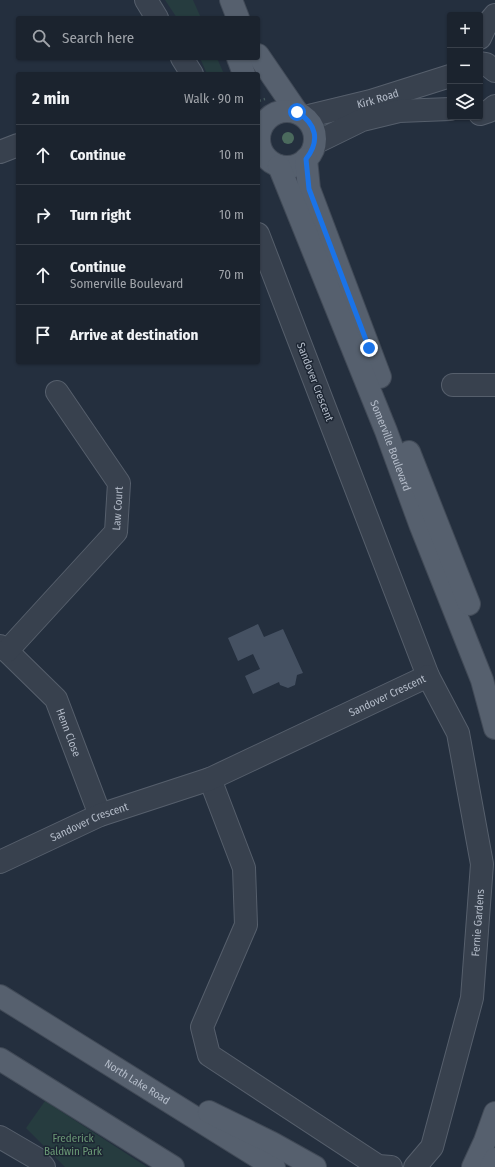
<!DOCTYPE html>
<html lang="en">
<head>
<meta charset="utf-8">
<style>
  body { margin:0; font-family:"Fira Sans Condensed",sans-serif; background:#282f3a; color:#f1f3f6 }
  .controls { position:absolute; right:12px; top:12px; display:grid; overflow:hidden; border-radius:4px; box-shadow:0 1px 3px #0004 }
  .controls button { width:36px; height:36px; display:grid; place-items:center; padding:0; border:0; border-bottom:1px solid #39404a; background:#1b232e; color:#f1f3f6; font:20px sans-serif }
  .stop { position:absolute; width:12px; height:12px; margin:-9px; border:3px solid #1a73e8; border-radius:50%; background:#fff }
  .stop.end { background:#1a73e8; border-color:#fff; box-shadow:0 1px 4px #0008 }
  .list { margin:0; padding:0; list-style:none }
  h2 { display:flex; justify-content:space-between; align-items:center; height:52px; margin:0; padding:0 16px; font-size:17px }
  h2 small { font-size:13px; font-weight:400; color:#a0a4aa }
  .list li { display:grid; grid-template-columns:26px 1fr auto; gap:12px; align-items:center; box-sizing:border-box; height:60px; padding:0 16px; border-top:1px solid #39404a }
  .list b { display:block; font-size:15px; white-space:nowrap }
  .list p { margin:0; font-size:13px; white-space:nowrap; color:#a0a4aa }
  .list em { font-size:13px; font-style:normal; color:#a0a4aa }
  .icon { flex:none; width:22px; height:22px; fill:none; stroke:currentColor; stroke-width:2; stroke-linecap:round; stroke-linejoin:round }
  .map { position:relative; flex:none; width:495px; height:1167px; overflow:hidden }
  .search { position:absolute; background:#1b232e; box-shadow:0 1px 3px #0004; left:16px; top:16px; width:244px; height:44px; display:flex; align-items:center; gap:10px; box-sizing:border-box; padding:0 14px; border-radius:4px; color:#a0a4aa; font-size:15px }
  .panel { position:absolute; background:#1b232e; box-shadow:0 1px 3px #0004; left:16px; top:72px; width:244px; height:292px; border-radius:4px }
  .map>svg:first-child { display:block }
  .green { fill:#263c3f }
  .building { fill:#455162 }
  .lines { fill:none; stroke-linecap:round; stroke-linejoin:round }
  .minor-casing { stroke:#565f6c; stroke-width:24 }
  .major-casing { stroke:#414a57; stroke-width:24 }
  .path { stroke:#44595c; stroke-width:2.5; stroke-dasharray:3 3; stroke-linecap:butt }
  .minor { stroke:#38414e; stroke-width:22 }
  .major { stroke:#56606e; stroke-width:22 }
  .tree { fill:#4b6a5d }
  .route { stroke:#1a73e8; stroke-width:5 }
  .labels { text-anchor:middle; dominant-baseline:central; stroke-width:3; stroke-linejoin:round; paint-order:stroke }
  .street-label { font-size:11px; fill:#b4bcc9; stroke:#1d2633 }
  .park-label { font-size:11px; fill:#6b9a76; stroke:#1d2633 }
</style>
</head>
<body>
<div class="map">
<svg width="495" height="1167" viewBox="0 0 495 1167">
  <rect width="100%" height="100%" fill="#242f3e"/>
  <path class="green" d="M165 0H193L201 18H177Z
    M200 58H217L224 74H207Z
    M45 1101 147 1167H65L26 1128Z"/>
  <path class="building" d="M258 624 264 637 283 629 303 673 297 675 295 685 288 688 280 685 279 682 253 694 245 676 260 669 253 654 238 661 228 638Z"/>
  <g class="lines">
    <g class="minor-casing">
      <g id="minor">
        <path d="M146 0 157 18"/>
        <path d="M480 38 485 27 495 15"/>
        <path d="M182 58 192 74"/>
        <path d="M480 63 486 64 495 71"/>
        <path d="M480 114 489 111 495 106"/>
        <path id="s1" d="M305 117 371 101 450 76"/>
        <path d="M315 143 362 120 399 111 450 109"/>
        <path d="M0 152 18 145"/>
        <path d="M453 385H495"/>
        <path id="s2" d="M0 646 7 651 56 699 100 815"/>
        <path id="s3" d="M7 651 116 532 119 483 57 392"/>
        <path d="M210 779 244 868 246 925 202 1027 209 1055 378 1166 391 1167"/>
        <path id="s4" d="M0 862 100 815 210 779 428 676 258 234"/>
        <path d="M0 1137 36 1158 44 1167"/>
        <path id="s5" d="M415 1167 432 1147 472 998 482 864 458 733 428 676"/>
      </g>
    </g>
    <g class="major-casing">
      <g id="major">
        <path d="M231 0 238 18"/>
        <path d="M258 55 297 112"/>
        <path d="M238 58 244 74"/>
        <circle cx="287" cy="139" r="28"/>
        <path d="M306 159 309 189 380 377"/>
        <path id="s6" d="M279 166 386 431 420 524 482 680 495 728"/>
        <path d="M409 452 469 604"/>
        <path id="s7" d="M0 996 274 1167"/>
        <path d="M0 1059 173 1167"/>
        <path d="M209 1112 272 1143 315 1167"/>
        <path d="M473 1167 485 1141 495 1113"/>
        <path d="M491 1167 495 1159"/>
      </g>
    </g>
    <path class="path" d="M258 101 265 99"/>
    <use href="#minor" class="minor"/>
    <use href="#major" class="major"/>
  </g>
  <circle class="tree" cx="288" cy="138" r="6"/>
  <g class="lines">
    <path class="route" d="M297 112C317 124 320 141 306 159L309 189 369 348"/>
  </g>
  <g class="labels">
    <g class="street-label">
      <text stroke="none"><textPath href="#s1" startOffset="75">Kirk Road</textPath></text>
      <text transform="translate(315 382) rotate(69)">Sandover Crescent</text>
      <text stroke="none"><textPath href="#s6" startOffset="301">Somerville Boulevard</textPath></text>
      <text stroke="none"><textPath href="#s3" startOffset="185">Law Court</textPath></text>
      <text stroke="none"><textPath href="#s4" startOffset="422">Sandover Crescent</textPath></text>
      <text stroke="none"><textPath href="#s2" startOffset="113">Henn Close</textPath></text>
      <text stroke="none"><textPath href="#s4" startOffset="98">Sandover Crescent</textPath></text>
      <text stroke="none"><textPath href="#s5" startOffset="256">Fernie Gardens</textPath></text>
      <text stroke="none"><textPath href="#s7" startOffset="162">North Lake Road</textPath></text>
    </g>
    <g class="park-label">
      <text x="73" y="1138">Frederick<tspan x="73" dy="13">Baldwin Park</tspan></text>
    </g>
  </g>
</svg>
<div class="controls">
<button>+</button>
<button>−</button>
<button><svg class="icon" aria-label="layers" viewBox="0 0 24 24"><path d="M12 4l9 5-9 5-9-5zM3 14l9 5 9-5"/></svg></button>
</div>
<div class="stop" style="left:297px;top:112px"></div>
<div class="stop end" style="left:369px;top:348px"></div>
<div class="search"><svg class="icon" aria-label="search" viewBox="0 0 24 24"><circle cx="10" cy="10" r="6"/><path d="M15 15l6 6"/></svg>Search here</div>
<section class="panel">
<h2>2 min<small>Walk · 90 m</small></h2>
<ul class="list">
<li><svg class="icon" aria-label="ahead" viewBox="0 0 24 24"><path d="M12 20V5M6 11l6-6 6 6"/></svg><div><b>Continue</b></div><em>10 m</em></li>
<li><svg class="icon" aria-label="right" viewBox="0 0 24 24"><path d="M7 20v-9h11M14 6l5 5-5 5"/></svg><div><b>Turn right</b></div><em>10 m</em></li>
<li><svg class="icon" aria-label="ahead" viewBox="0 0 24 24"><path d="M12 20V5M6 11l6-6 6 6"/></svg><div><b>Continue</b><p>Somerville Boulevard</p></div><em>70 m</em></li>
<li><svg class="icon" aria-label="arrive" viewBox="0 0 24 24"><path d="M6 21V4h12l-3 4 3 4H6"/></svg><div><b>Arrive at destination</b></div></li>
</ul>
</section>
</div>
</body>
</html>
